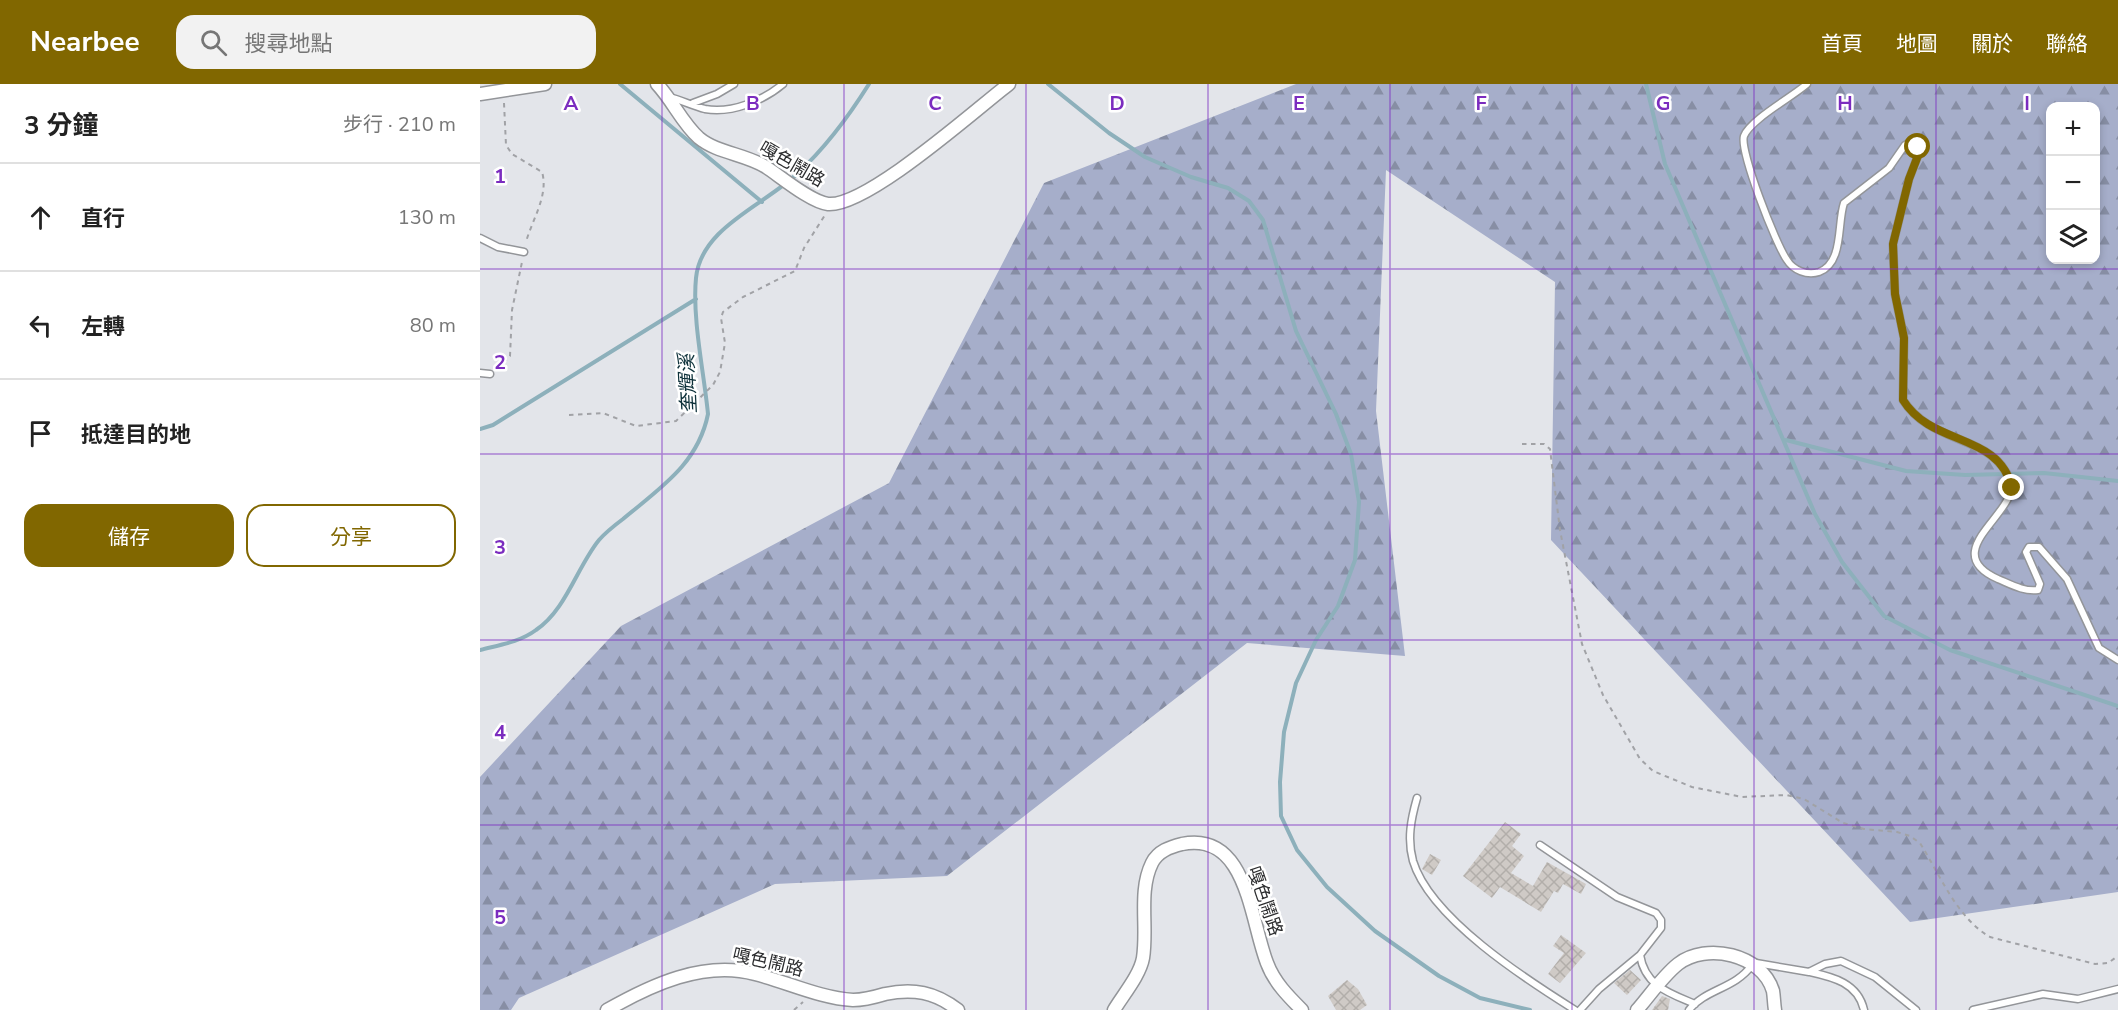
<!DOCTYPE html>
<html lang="zh-TW">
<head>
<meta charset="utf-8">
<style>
  body { margin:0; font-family:"Nunito Sans","Noto Sans TC",sans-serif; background:#f2f2f2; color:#222 }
  .controls { position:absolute; right:18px; top:18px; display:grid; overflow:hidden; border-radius:12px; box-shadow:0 3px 9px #0003 }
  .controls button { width:54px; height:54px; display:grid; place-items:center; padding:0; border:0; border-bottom:2px solid #e0e0e0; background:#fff; color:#222; font:30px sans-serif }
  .stop { position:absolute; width:18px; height:18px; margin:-14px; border:4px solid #816700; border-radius:50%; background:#fff }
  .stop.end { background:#816700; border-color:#fff; box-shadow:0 2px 6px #0008 }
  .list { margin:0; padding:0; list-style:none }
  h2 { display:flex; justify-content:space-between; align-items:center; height:78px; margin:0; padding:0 24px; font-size:26px }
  h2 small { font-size:20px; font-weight:400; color:#767676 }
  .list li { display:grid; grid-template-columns:39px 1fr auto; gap:18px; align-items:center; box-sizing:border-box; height:108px; padding:0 24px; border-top:2px solid #e0e0e0 }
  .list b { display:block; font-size:22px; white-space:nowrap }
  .list em { font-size:20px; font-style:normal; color:#767676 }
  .actions { display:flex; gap:12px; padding:18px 24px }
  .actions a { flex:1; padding:14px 0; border:2px solid #816700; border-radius:18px; text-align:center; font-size:21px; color:#816700 }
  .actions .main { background:#816700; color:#fff }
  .icon { flex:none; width:33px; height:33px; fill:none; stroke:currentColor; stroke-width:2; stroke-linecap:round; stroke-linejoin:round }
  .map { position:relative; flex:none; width:1638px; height:926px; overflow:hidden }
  header { display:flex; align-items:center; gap:36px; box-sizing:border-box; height:84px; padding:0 30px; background:#816700; color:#fff }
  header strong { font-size:28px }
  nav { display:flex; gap:33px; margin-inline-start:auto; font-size:21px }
  .search { width:420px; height:54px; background:#f2f2f2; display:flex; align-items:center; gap:15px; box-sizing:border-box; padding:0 21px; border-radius:18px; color:#767676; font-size:22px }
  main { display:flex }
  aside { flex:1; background:#fff }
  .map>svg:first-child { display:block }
  .forest { fill:url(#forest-firs); fill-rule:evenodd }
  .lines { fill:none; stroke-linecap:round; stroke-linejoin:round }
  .stream { stroke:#8db0bb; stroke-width:4 }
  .building { fill:url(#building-cross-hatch) }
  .service-casing { stroke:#939599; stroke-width:9 }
  .minor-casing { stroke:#939599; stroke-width:15 }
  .path { stroke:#a1a2a6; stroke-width:2; stroke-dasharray:4.5 4.5; stroke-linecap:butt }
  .service { stroke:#fff; stroke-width:6 }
  .minor { stroke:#fff; stroke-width:12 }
  .route { stroke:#816700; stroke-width:8 }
  .grid { fill:none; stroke:#7b2cbf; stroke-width:1.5; stroke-opacity:0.55 }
  .labels { text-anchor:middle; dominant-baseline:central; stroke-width:5; stroke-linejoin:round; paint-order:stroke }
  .street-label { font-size:18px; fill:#2c2d2f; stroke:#fff }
  .water-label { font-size:20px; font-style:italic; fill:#0e313a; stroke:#fff }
  .grid-label { font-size:20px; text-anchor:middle; font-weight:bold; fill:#7b2cbf; stroke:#fff; stroke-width:5; stroke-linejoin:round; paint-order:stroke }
</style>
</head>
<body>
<header>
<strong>Nearbee</strong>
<div class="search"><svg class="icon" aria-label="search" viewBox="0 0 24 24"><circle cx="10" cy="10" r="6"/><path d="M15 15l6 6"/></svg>搜尋地點</div>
<nav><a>首頁</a><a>地圖</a><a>關於</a><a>聯絡</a></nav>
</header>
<main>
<aside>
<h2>3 分鐘<small>步行 · 210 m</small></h2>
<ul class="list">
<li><svg class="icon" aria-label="ahead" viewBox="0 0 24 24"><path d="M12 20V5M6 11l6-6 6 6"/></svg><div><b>直行</b></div><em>130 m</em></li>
<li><svg class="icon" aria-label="left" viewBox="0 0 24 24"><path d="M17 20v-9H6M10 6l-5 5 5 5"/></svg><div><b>左轉</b></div><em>80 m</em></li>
<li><svg class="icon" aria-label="arrive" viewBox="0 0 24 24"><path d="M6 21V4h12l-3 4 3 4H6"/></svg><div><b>抵達目的地</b></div></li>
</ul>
<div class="actions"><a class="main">儲存</a><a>分享</a></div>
</aside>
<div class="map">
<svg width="1638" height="926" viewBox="0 0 1638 926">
  <defs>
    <pattern id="forest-firs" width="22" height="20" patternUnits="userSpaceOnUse" patternTransform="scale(1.5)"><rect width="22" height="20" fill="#a6aeca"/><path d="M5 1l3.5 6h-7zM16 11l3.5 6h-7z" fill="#878ea4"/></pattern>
    <pattern id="building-cross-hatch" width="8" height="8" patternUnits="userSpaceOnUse" patternTransform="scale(1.5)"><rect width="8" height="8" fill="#cfcac6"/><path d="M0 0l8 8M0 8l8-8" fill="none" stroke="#b2aeaa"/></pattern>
  </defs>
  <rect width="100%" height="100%" fill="#e3e5ea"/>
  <path class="forest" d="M816 0H1638V808L1430 838 1071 456 1075 198 906 86 896 327 925 572 767 559 467 792 295 800 39 914 31 926H0V693L141 542 409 399 564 99ZM1570 22H1616V176H1570Z"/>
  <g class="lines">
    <path class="stream" d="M140 0 282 118
      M568 0 629 49 665 73 711 93 748 104 769 117 783 136 816 247 856 330 871 370 879 418 875 476 858 522 836 556 816 599 804 648 800 698 801 732 817 766 847 803 895 847 959 892 1000 914 1050 926
      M1166 0 1185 80 1335 430 1362 478 1404 532 1470 566 1638 622
      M0 345 13 341 216 215
      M1306 356 1426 387 1485 391 1564 389 1638 397
      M0 566C19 561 40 558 56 546 86 526 97 483 119 456 126 448 135 441 143 435 180 404 218 380 228 330 224 289 212 234 216 194 221 143 285 121 318 89 346 63 369 32 389 0"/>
  </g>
  <path class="building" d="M1025 738 1041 750 1032 762 1044 772 1031 789 1053 802 1067 778 1106 800 1101 810 1083 800 1078 809 1074 807 1061 828 1020 803 1012 814 983 792Z
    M950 770 961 776 952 791 942 785Z
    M1081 851 1106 869 1080 899 1068 890 1084 869 1073 862Z
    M1150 886 1161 896 1147 911 1134 899Z
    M867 896 878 905 887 921 880 926H856L848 912Z
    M1182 912 1190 915 1188 926H1172Z"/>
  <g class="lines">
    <g class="service-casing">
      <path id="service" d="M1327 0C1312 13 1270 36 1264 52 1259 66 1296 161 1307 176 1313 186 1327 192 1339 188 1364 179 1357 139 1364 119L1409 84 1425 61 1430 58 1438 63 1439 69 1429 95 1413 160 1415 210 1424 254 1423 316C1452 362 1514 350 1530 397 1541 428 1455 467 1518 495 1530 500 1544 508 1558 506L1560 500 1546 468 1549 463H1559L1587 495 1619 564 1638 576
        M189 13C201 16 213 22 225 25 252 30 284 16 303 0
        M213 19 237 10 254 0
        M0 154 18 163 44 168
        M0 289 10 290
        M937 714C931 735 927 755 933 777 950 834 1047 896 1095 926
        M1060 761 1137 813 1176 829 1181 836V844L1160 871C1165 902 1189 909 1215 920
        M1276 879 1329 888 1345 880 1361 877 1395 893 1436 926
        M1330 888C1353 893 1378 899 1384 926
        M1100 926 1119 905 1160 871
        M1209 926C1225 905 1255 905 1272 881
        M1493 926 1563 910 1598 915 1638 905"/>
    </g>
    <g class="minor-casing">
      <path id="minor" d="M177 0C193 17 202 39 219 54 237 69 265 70 286 83 301 93 331 118 348 120 387 123 495 26 529 0
        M0 10 65 0
        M127 926C171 901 224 876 275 890 307 898 340 914 373 916 383 916 395 913 405 910 433 904 455 908 478 926
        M634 926C643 911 660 891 663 874 668 843 658 807 672 779 678 767 690 763 702 760 767 747 770 835 787 879 794 898 808 912 822 926
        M1157 926C1170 911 1183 892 1198 880 1226 858 1282 870 1293 907 1294 913 1294 920 1295 926"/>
    </g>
    <path class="path" d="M24 19 26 61 32 70 62 88C69 111 52 136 46 158
      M17 285 30 272 32 226 42 178
      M89 331 123 329 156 342 196 337 233 301 240 288 245 259 241 234 243 228 263 213 315 187 324 164 345 131
      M1042 360H1064L1070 365 1080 446 1102 560 1123 611 1160 675 1173 687 1212 703 1262 713 1306 711 1324 715 1363 739 1384 745 1417 748 1430 752 1440 759C1460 791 1477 834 1510 853L1615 880 1628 879 1638 872
      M314 926 323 918"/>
    <use href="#service" class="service"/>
    <use href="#minor" class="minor"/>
  </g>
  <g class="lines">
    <path class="route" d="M1438 63 1439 69 1429 95 1413 160 1415 210 1424 254 1423 316C1452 363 1519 348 1532 404"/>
  </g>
  <path class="grid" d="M182 0V926M364 0V926M546 0V926M728 0V926M910 0V926M1092 0V926M1274 0V926M1456 0V926M0 185H1638M0 370H1638M0 556H1638M0 741H1638"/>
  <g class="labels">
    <g class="street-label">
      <text transform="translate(312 80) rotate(30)">嘎色鬧路</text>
      <text transform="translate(785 817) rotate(71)">嘎色鬧路</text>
      <text transform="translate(288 878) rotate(13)">嘎色鬧路</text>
    </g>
    <g class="water-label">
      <text transform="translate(208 300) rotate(-93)">奎輝溪</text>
    </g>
  </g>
  <g class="grid-label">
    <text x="91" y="26">A</text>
    <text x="273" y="26">B</text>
    <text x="455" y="26">C</text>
    <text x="637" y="26">D</text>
    <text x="819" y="26">E</text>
    <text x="1001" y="26">F</text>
    <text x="1183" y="26">G</text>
    <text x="1365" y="26">H</text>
    <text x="1547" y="26">I</text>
    <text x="20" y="99">1</text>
    <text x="20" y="285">2</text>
    <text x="20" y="470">3</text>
    <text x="20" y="655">4</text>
    <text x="20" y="840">5</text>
  </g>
</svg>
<div class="controls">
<button>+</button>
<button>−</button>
<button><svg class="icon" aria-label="layers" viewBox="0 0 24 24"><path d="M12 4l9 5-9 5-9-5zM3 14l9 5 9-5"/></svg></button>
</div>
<div class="stop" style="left:1438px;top:63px"></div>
<div class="stop end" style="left:1532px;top:404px"></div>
</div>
</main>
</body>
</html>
